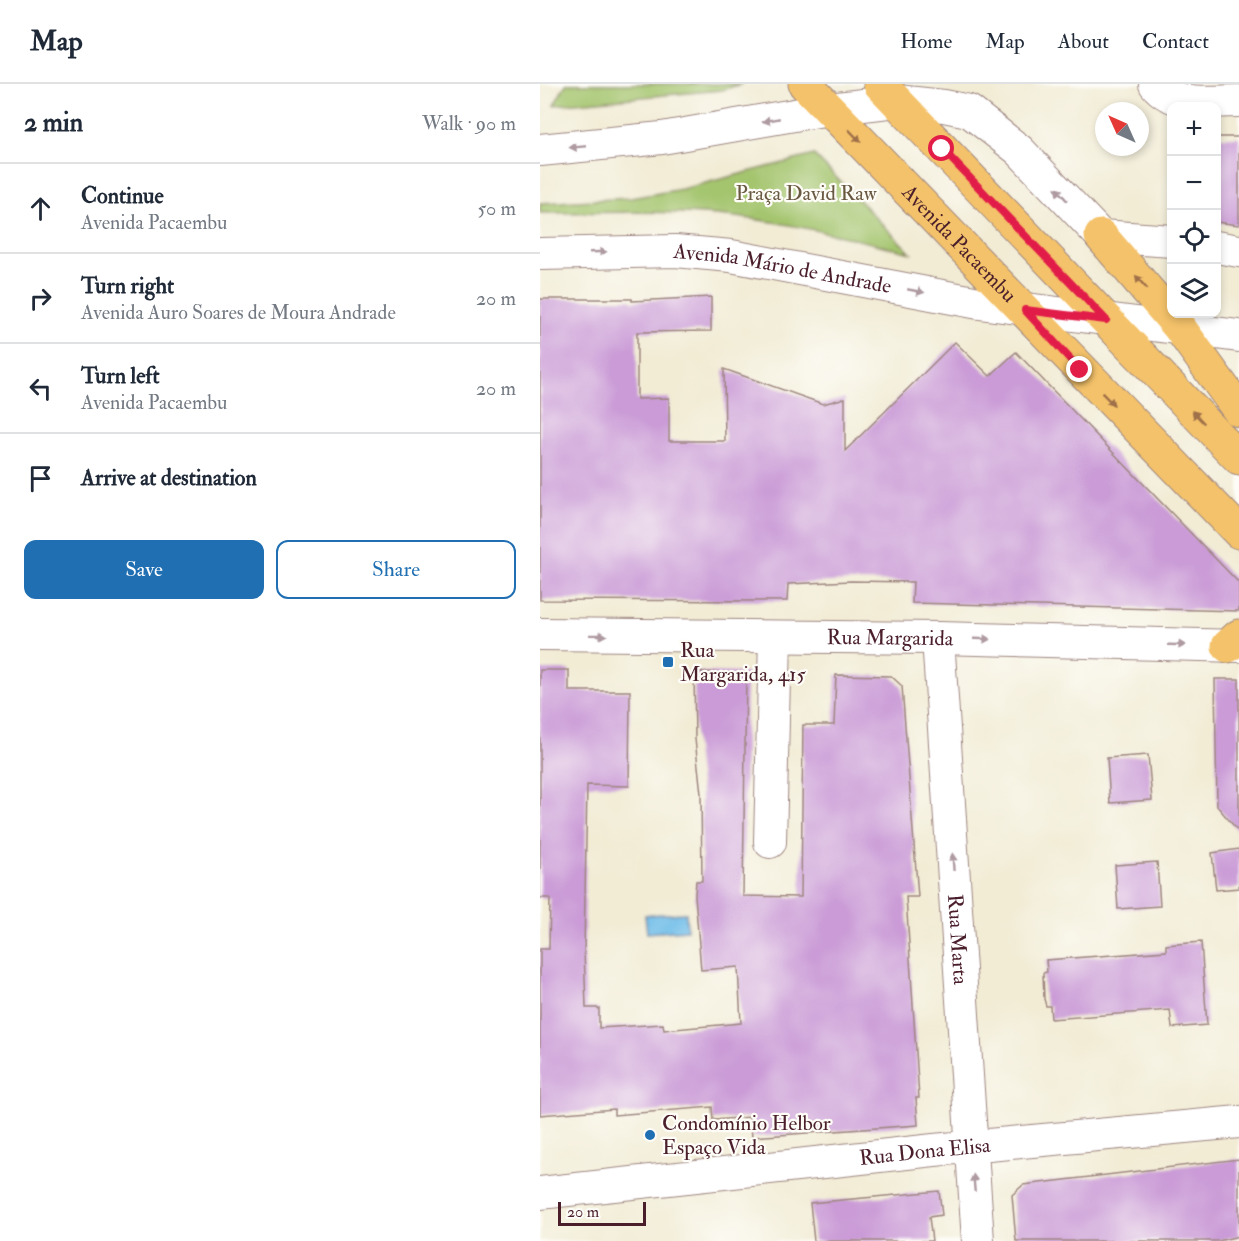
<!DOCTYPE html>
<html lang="en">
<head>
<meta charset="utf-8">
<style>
  body { margin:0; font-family:"IM FELL Double Pica",serif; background:#f6f6f7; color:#1f2937 }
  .controls { position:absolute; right:18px; top:18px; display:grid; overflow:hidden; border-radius:12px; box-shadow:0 3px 9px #0003 }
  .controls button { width:54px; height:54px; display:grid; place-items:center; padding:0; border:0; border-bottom:2px solid #e0e1e3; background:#fff; color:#1f2937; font:30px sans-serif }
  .compass { position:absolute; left:555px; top:18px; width:54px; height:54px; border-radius:50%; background:#fff; box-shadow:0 3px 9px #0003; rotate:315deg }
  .scale { position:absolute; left:18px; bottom:15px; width:88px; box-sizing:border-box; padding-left:6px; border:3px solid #4a1f2b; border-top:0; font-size:16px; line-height:21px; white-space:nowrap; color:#4a1f2b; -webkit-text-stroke:4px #fdfcf7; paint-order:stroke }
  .stop { position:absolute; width:18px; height:18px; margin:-14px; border:4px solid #e11d48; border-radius:50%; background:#fff }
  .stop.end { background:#e11d48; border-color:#fff; box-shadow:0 2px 6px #0008 }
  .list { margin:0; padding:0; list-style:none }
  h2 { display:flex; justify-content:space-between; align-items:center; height:78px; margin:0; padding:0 24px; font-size:26px }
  h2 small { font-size:20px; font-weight:400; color:#747a83 }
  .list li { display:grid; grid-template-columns:39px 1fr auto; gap:18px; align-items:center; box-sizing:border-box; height:90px; padding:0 24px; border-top:2px solid #e0e1e3 }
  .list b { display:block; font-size:22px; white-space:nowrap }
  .list p { margin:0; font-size:20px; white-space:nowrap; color:#747a83 }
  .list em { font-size:20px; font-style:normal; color:#747a83 }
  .actions { display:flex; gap:12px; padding:18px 24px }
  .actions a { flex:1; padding:14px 0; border:2px solid #1f6fb2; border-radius:12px; text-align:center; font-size:21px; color:#1f6fb2 }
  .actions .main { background:#1f6fb2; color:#fff }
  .icon { flex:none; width:33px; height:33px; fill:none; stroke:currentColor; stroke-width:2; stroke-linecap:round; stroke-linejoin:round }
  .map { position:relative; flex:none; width:699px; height:1157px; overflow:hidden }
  header { display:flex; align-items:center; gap:36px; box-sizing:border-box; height:84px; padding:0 30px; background:#fff; border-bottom:2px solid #e0e1e3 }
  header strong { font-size:28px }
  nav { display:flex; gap:33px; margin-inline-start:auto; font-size:21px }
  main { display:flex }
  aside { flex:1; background:#fff }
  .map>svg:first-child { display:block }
  .green { fill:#a4c56e; stroke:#77724c; stroke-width:1.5 }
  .water { fill:#6fbde9; stroke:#5c6e8a; stroke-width:1.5 }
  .building { fill:#ca9bd7 }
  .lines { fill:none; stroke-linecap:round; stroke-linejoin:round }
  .minor-casing { stroke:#9e8680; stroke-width:34 }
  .major-casing { stroke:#9e8680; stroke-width:35 }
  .minor { stroke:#fff; stroke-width:32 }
  .major { stroke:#f4c26a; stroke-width:33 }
  .oneway { fill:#ae9aa0 }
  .oneway2 { fill:#9f704a }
  .route { stroke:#e11d48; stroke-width:8 }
  .poi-dot { fill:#1f6fb2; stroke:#fdfcf7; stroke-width:2 }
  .labels { text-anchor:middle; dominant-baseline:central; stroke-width:4.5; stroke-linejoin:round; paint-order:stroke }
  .park-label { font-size:21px; fill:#6a5942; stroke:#fdfcf7 }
  .street-label { font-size:21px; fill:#4a1f2b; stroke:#fdfcf7 }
  .poi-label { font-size:21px; fill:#4a1f2b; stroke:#fdfcf7; text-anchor:start }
</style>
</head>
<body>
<header>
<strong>Map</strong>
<nav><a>Home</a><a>Map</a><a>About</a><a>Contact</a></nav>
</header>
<main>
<aside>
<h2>2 min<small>Walk · 90 m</small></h2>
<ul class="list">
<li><svg class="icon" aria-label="ahead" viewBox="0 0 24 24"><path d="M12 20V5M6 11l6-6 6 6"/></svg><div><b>Continue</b><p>Avenida Pacaembu</p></div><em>50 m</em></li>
<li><svg class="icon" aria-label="right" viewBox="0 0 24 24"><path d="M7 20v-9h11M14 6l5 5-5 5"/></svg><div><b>Turn right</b><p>Avenida Auro Soares de Moura Andrade</p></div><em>20 m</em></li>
<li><svg class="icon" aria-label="left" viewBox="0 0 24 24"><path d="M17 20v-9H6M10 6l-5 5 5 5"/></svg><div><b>Turn left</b><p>Avenida Pacaembu</p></div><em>20 m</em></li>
<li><svg class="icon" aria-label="arrive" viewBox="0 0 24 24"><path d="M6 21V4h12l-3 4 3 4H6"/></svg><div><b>Arrive at destination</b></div></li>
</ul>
<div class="actions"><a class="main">Save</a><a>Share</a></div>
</aside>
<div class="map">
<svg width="699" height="1157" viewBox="0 0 699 1157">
  <rect width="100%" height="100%" fill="#fdfcf7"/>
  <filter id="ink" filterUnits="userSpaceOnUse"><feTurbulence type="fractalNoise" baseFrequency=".0167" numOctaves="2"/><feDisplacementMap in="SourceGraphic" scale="12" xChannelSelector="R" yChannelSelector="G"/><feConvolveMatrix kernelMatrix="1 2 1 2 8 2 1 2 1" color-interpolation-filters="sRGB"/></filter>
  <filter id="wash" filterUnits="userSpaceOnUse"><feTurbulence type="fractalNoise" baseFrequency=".008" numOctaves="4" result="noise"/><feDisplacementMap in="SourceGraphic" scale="24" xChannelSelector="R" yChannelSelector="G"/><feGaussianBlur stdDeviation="1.35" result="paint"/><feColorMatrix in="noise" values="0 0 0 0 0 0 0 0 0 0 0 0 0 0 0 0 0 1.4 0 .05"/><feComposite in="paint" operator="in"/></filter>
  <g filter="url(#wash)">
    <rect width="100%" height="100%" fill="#f2ecd5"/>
    <path class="green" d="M26 0H202L182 6 14 21Z
      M274 71 371 169C296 150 220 131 142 129 95 127 47 129 0 129V119L91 114 142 105Z"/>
    <path class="water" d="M146 829 147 846 107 849 105 831Z"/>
    <g id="blocks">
      <path class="building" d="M676 53H699V141L676 138Z
        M171 213V247L97 248V315L129 314V357H185L184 285 283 320 305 314V367L415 258 450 292 476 268 699 499V527L372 519 373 498 311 497 248 500 247 517 0 516V215H92V217Z
        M0 586H29V607H90L89 702 47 701 44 866 46 924H59V944L123 940 124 946 201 939 198 883 161 886 155 811 156 797H162L161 710 155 655 154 588 206 589 203 812 261 813 263 641H294L296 591 351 592 362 602 378 813H366L379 1014H376L378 1041 212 1053 210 1033 173 1036 172 1023 74 1031V1025L0 1031V865H9L10 814H0Z
        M675 595H699V748L677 722Z
        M608 671 612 716 570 719 567 674Z
        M699 765V804L676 806 672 769Z
        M617 778 620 822 578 825 575 781Z
        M661 858 667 941 632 944 630 926 511 935 510 922H506L504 915 503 889 507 888 506 876 626 867V861Z
        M699 1075V1152L678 1157H476L472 1111 483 1101Z
        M399 1107 402 1131 389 1133 392 1157H274L270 1119Z"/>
    </g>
  </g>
  <g filter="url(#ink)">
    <use href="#blocks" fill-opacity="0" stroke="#9e8680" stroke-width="1.5"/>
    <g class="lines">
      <g class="minor-casing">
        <g id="minor">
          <path d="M615 0C634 24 671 17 699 17"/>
          <path d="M0 66 122 54 289 25 357 17 404 22 429 27 479 66 561 152 632 157"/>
          <path d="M676 163 699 167"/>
          <path id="s1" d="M0 170 135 167 191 172 439 219 699 252"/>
          <path id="s2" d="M0 550 398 554 699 562"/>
          <path id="s3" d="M398 554 438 1157"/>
          <path d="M230 758 235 553"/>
          <path id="s4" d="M0 1109 394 1066 699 1038"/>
        </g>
      </g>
      <g class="major-casing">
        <g id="major">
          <path id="s5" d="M265 0 699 448"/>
          <path d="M340 0 699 374"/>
          <path d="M561 152 639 243 699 326"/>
          <path d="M688 562 699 552"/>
        </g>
      </g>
      <use href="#minor" class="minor"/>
      <use href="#major" class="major"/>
    </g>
    <defs><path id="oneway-solid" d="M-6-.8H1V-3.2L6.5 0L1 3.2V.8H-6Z" transform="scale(1.5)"/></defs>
    <g class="oneway">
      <use href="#oneway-solid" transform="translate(231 36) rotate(169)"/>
      <use href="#oneway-solid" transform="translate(38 63) rotate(175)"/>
      <use href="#oneway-solid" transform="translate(521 110) rotate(-133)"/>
      <use href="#oneway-solid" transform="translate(58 168) rotate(-2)"/>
      <use href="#oneway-solid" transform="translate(376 207) rotate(11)"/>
      <use href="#oneway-solid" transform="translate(58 551) rotate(1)"/>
      <use href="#oneway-solid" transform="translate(442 555) rotate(2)"/>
      <use href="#oneway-solid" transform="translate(637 561) rotate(2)"/>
      <use href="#oneway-solid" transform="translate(413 778) rotate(-94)"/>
      <use href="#oneway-solid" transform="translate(434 1099) rotate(-95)"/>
    </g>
    <g class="oneway2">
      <use href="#oneway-solid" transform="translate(315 52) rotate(46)"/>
      <use href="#oneway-solid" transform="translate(601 198) rotate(-131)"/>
      <use href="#oneway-solid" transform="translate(568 315) rotate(45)"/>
      <use href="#oneway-solid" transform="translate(658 333) rotate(-134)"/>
    </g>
  </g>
  <g class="lines" filter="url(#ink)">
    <path class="route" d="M402 65 566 236 485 226 540 286"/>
  </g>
  <g class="poi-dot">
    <rect x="122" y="572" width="12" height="12" rx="3"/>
    <circle cx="110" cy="1051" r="6"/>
  </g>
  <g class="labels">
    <g class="park-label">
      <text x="266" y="109">Praça David Raw</text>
    </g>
    <g class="street-label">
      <text stroke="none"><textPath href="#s5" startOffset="222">Avenida Pacaembu</textPath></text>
      <text stroke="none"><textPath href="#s1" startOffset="244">Avenida Mário de Andrade</textPath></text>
      <text stroke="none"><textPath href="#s2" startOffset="350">Rua Margarida</textPath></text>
      <text stroke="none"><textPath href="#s3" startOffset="302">Rua Marta</textPath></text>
      <text stroke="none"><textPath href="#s4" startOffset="387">Rua Dona Elisa</textPath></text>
    </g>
    <g class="poi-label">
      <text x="140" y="566">Rua<tspan x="140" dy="24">Margarida, 415</tspan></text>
      <text x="122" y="1039">Condomínio Helbor<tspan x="122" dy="24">Espaço Vida</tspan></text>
    </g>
  </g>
</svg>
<div class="controls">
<button>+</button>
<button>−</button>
<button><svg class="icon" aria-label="locate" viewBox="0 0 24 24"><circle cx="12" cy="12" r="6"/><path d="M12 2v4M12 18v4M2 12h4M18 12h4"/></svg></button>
<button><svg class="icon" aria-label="layers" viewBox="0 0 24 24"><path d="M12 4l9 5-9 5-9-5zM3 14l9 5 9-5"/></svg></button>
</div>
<svg class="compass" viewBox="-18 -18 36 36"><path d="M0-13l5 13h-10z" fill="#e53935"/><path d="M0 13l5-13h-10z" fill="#747a83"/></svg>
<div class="scale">20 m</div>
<div class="stop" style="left:402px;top:65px"></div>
<div class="stop end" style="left:540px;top:286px"></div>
</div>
</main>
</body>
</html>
